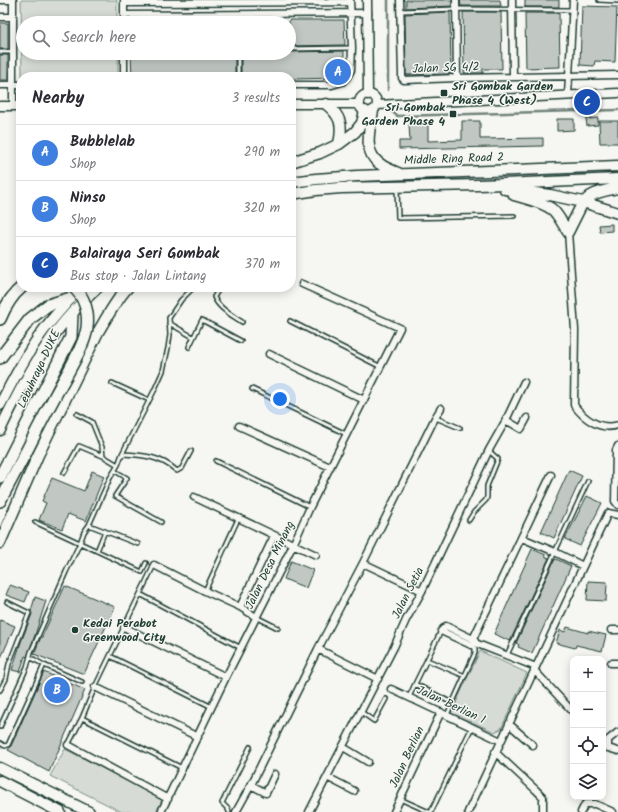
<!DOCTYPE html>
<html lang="en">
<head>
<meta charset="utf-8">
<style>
  body { margin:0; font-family:Kalam,sans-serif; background:#f2f2f3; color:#2b2b33 }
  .controls { position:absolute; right:12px; bottom:12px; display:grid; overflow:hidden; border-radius:8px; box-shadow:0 2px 10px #0003 }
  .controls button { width:36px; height:36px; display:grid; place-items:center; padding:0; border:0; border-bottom:1px solid #e1e1e2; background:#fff; color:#2b2b33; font:20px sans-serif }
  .you { position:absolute; left:280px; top:399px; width:14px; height:14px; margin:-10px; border:3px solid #fff; border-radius:50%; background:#1a73e8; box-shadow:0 0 0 6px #1a73e833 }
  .badge { display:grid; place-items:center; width:26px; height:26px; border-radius:50%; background:#111827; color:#fff; font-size:13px; font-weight:700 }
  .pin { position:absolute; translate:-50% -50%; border:2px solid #fff; box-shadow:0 1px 4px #0006 }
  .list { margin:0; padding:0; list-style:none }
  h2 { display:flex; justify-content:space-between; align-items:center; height:52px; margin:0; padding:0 16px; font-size:17px }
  h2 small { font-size:13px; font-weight:400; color:#7c7c81 }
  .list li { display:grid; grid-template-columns:26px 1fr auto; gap:12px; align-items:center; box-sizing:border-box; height:56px; padding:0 16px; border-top:1px solid #e1e1e2 }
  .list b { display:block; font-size:15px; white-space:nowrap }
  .list p { margin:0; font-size:13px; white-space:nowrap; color:#7c7c81 }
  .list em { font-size:13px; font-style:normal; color:#7c7c81 }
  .icon { flex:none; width:22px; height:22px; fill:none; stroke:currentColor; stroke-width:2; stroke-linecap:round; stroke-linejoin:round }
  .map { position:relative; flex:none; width:618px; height:812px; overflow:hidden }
  .search { position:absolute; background:#fff; box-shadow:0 2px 10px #0003; left:16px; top:16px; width:280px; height:44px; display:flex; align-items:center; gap:10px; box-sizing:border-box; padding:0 14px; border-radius:22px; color:#7c7c81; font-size:15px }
  .panel { position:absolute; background:#fff; box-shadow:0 2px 10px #0003; left:16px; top:72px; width:280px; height:220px; border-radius:16px }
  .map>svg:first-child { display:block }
  .green { fill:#d6dbd6; stroke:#7a8c85 }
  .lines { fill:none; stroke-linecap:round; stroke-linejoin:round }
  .stream { stroke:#72847d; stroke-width:2.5 }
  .building { fill:#c1c8c3; stroke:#1f3d34 }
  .service-casing { stroke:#1f3d34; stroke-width:6 }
  .minor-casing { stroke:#1f3d34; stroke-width:9 }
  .tertiary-casing { stroke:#1f3d34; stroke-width:11 }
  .primary-casing { stroke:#1f3d34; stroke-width:13 }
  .trunk-casing { stroke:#1f3d34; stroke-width:13 }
  .motorway-casing { stroke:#1f3d34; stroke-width:14 }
  .service { stroke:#f6f6f2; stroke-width:3 }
  .minor { stroke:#f6f6f2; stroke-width:6 }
  .tertiary { stroke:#f6f6f2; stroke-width:8 }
  .primary { stroke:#f6f6f2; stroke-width:10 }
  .trunk { stroke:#f6f6f2; stroke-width:10 }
  .motorway { stroke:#f6f6f2; stroke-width:11 }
  .motorway-bridge-casing { stroke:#1f3d34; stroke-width:14; stroke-linecap:butt }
  .motorway-bridge { stroke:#f6f6f2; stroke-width:11 }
  .poi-dot { fill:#1f3d34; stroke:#f6f6f2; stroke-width:1.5 }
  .labels { text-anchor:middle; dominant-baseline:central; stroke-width:3; stroke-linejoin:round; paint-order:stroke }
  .street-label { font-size:12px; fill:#1f3d34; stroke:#f6f6f2 }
  .poi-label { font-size:12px; font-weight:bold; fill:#1f3d34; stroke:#f6f6f2; text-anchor:start }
</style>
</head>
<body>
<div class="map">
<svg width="618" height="812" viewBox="0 0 618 812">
  <rect width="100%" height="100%" fill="#f6f6f2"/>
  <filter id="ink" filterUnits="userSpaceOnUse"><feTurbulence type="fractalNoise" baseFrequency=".025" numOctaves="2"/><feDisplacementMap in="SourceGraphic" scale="8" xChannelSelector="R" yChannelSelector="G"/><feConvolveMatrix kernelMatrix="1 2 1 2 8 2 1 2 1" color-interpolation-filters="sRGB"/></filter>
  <g filter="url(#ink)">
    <path class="green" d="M21 0H117V23H23V53H118V77H22Z
      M480 651 527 673 501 729 495 732 451 713Z
      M65 749 163 799 156 812H122L50 776Z"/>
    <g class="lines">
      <path class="stream" d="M388 0V90
        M388 108 397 116 618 110"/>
    </g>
    <path class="building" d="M406 0H452V6L406 8Z
      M460 0H500L501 6H461Z
      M525 0H559V7H525Z
      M582 6 617 7 615 62 595 61 594 66 580 65Z
      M450 12 451 74 406 75 405 14Z
      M463 12H501L502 69H483V73H464Z
      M525 13H559L560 67 526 68Z
      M289 20H344L345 45 289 46Z
      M0 23H8V49H0Z
      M344 51V73L339 78 291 79V77H241V53H289V52Z
      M235 53V77H132L131 54Z
      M0 55H8V80H0Z
      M598 118V125L587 126 586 119Z
      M557 119H574V130L557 131Z
      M462 121H480V139L543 138V146L399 149V141H410L409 124 428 123V141L462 140Z
      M599 121H618V143H600Z
      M612 224V231L600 232 599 225Z
      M569 470 582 476 554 538 541 532Z
      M92 471 104 476 86 521 68 514 62 529 39 520 46 503 42 501 52 478 84 491Z
      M587 496 602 503 580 546 565 539Z
      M532 549 546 555V557L549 558 510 641 494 634Z
      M556 559 571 566 532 653 518 647 519 645 516 643 554 561Z
      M291 561 313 570 306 588 284 579Z
      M588 581 607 582 606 601 587 600Z
      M10 585 29 592 25 602 6 595Z
      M65 586 115 607 84 674 34 654 41 637H42Z
      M35 597 46 601 35 635 27 657 25 656 20 672 12 670 21 642 32 614 31 611Z
      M0 620 15 626 0 660Z
      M567 627 588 633V631L606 635 602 651 576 645 575 648 556 643 560 630 565 632Z
      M44 672 85 690 49 772 8 750 11 746Z"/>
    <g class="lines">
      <g class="service-casing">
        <path id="service" d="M599 0 618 1
          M401 11 456 9 572 10
          M239 23V14
          M289 49 351 48
          M0 52H13
          M238 53V77
          M397 188 398 218 514 216
          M220 287 214 297C219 309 232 315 242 322
          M290 321 381 367
          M169 323 193 337
          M189 347 202 320 241 341
          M112 383 149 400
          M252 389 346 434
          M77 414 92 422 102 447 103 456
          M436 418 460 428
          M122 454 154 391 163 371 168 348 170 335 169 318 181 300 194 287
          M216 461 310 507
          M118 465 122 454C143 455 160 456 177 471L182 468 191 451
          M115 471 127 478 115 496 161 522
          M469 520 474 512 486 500 487 497V486L498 459 489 451
          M35 522 142 572 146 563
          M89 525 138 544
          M97 551 105 531
          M205 591 238 519
          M140 594 241 648
          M256 617 278 628
          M507 655 588 481
          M110 656 212 707
          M30 657 44 665 82 682
          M427 660 465 676
          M415 684 441 631
          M0 690 6 679 9 664 29 613 7 602
          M409 697 415 684 452 703
          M361 712 374 721 386 699
          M447 715 475 653V648L471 645
          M82 718 182 768
          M0 727 27 667 31 652 66 572 80 543 84 532 89 525 110 478 118 465 103 456 79 446 64 473
          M0 743 5 746 8 745 44 665
          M68 745 82 718 95 687 154 565
          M400 799 429 812
          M229 812 228 809 222 803 250 747
          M431 812 472 727"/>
      </g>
      <g class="minor-casing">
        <path id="minor" d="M0 0H13
          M124 0V23
          M400 0 402 74V78L404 80 457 78 618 75
          M456 0 457 78
          M512 0 513 77
          M124 3 350 2
          M124 15 368 13
          M0 17H13
          M124 53V77
          M0 85H21
          M291 85H332L342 82 347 77 351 70 352 48 350 0
          M568 95 573 0
          M13 106V0
          M568 232 575 330 574 405C584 419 601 431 618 425
          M269 354 364 400
          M506 420 521 429 527 418
          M239 426 330 467
          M618 446 616 450 615 501 618 505
          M194 497 316 555
          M522 538 555 552 583 566
          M363 563 422 591
          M154 565 205 591 240 607 256 617
          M240 607 274 536
          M446 626 473 639 475 641V643L471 645 441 631Z
          M124 627 226 677
          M611 630H618
          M473 639 551 475
          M475 643 536 667
          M318 649 378 679
          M611 663H618
          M534 670 573 712
          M95 687 198 737
          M391 689 501 741
          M509 724 533 745
          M68 745 168 799
          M603 745 608 748 618 751
          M343 747 368 762
          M608 748V740L618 732
          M495 752 536 790 543 797V812
          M327 777 354 791
          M251 785 266 793 275 774
          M161 812 226 677 293 545 310 507 400 328 302 284
          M236 812 251 785 318 649 363 563 435 418 441 408
          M309 812 327 777 394 647 406 620 422 591 489 450 506 420 524 382
          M394 812 441 712
          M468 812 608 513 618 515
          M581 812 585 804H595L613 812"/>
      </g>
      <g class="tertiary-casing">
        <path id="tertiary" d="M367 0 368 95
          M359 103a9 9 0 1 1 18 0a9 9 0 1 1-18 0Z
          M291 104H360
          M377 105 618 93
          M0 106H21"/>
      </g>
      <g class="primary-casing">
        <path id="primary" d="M0 768 89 812
          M0 781 60 812"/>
      </g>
      <g class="trunk-casing">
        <path id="trunk" d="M326 104C341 116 343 125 339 144
          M373 111C369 131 362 154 383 166 388 169 393 171 398 173
          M291 162 320 153 339 144 355 132 362 123 365 111
          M291 182 316 179 357 176 618 166
          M505 189 550 195 583 202 618 213
          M291 194 316 190 341 188 479 185 618 179
          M514 195C527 199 543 202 553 210 559 216 563 225 568 232
          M568 232 583 202C586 201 588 198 591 196 599 191 609 190 618 188
          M0 405C13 380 26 354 43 331 55 315 68 301 81 287
          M0 430C15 399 31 368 51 339 64 320 81 303 98 287
          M0 543 38 455 98 332C107 317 116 300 128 287"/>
      </g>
      <g class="motorway-casing">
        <path id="motorway" d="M0 319C5 307 12 295 22 287
          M0 358 30 319 48 305 71 298
          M0 477 71 337 72 314
          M0 501 26 452"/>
      </g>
      <use href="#service" class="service"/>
      <use href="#minor" class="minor"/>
      <use href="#tertiary" class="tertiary"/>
      <use href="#primary" class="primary"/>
      <use href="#trunk" class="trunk"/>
      <use href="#motorway" class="motorway"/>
      <g class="motorway-bridge-casing">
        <path id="motorway-bridge" d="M26 452C39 426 52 401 66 376 73 363 85 343 87 328 89 314 85 296 73 287"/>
      </g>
      <use href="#motorway-bridge" class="motorway-bridge"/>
    </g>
  </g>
  <g class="poi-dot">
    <rect x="440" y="89" width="8" height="8" rx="2"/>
    <rect x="449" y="110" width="8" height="8" rx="2"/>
    <circle cx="75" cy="630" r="4"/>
  </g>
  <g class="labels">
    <g class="street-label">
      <text transform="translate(446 68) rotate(-2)">Jalan SG 4/2</text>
      <text transform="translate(454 159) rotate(-2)">Middle Ring Road 2</text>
      <text transform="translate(39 369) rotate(-65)">Lebuhraya DUKE</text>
      <text transform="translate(270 565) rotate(-64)">Jalan Desa Minang</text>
      <text transform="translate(408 593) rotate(-63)">Jalan Setia</text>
      <text transform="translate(451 705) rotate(25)">Jalan Berlian 1</text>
      <text transform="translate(407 757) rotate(-65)">Jalan Berlian</text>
    </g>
    <g class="poi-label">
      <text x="452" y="86">Sri Gombak Garden<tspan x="452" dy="14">Phase 4 (West)</tspan></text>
      <text x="445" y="107" text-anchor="end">Sri Gombak<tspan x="445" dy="14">Garden Phase 4</tspan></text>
      <text x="83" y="623">Kedai Perabot<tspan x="83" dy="14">Greenwood City</tspan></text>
    </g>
  </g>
</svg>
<div class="controls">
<button>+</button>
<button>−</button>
<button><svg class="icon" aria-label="locate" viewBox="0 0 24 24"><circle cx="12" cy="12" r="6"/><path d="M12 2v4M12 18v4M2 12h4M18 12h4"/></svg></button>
<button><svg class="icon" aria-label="layers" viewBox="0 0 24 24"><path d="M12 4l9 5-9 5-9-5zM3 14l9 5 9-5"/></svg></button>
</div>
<div class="you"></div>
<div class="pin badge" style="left:338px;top:72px;background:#3f7fe0">A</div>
<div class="pin badge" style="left:57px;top:690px;background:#3f7fe0">B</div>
<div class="pin badge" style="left:587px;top:102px;background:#1a4fb4">C</div>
<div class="search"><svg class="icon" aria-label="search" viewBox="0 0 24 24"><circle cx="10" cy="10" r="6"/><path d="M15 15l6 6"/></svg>Search here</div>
<section class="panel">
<h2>Nearby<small>3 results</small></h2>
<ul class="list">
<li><span class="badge" style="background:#3f7fe0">A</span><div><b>Bubblelab</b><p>Shop</p></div><em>290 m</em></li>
<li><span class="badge" style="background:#3f7fe0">B</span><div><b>Ninso</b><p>Shop</p></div><em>320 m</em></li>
<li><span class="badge" style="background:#1a4fb4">C</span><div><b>Balairaya Seri Gombak</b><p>Bus stop · Jalan Lintang</p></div><em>370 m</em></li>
</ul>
</section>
</div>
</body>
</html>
